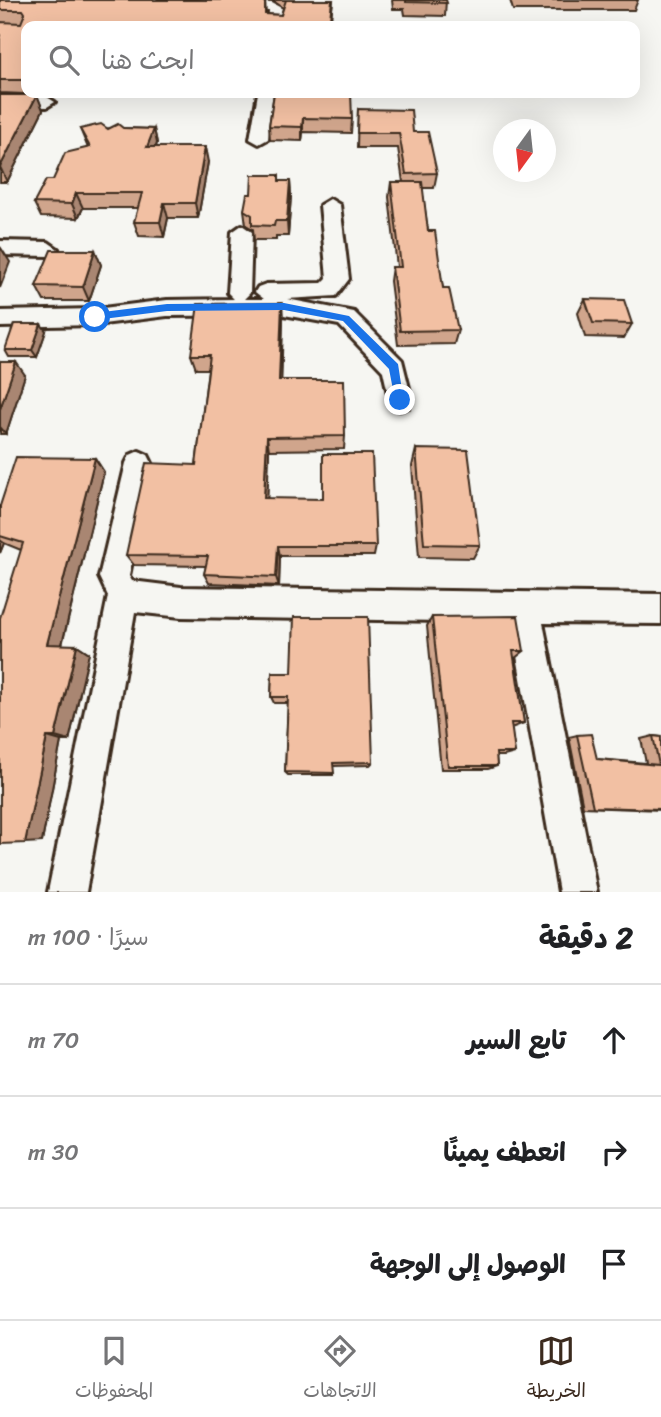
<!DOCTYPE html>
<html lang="ar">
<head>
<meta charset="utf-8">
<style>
  body { margin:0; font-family:Sriracha,"Playpen Sans Arabic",sans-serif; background:#f6f6f6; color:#202124; direction:rtl }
  .compass { position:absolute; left:493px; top:119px; width:63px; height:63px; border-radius:50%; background:#fff; box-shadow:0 7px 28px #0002; rotate:195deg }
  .stop { position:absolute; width:21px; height:21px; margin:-16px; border:5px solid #1a73e8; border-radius:50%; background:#fff }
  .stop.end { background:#1a73e8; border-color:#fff; box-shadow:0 2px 7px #0008 }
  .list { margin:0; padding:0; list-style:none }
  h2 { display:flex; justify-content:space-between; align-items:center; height:91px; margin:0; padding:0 28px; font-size:30px }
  h2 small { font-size:23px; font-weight:400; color:#757577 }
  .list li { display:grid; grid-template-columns:46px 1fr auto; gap:21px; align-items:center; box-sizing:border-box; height:112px; padding:0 28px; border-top:2px solid #e0e0e0 }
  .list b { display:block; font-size:26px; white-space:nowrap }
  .list em { font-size:23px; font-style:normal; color:#757577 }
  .icon { flex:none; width:38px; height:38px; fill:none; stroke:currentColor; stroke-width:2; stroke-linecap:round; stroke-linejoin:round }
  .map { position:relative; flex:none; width:661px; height:892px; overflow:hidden; direction:ltr }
  .search { position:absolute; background:#fff; box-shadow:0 7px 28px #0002; left:21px; right:21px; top:21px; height:77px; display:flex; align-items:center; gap:18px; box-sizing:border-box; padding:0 24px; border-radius:14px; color:#757577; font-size:26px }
  .sheet { height:427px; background:#fff }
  nav { display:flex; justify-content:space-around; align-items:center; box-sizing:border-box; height:98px; border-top:2px solid #e0e0e0; background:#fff; font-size:19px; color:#757577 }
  nav a { display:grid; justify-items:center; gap:4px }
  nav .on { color:#3b2a1e }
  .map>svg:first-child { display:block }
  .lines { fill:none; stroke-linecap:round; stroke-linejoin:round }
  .street-casing { stroke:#3b2a1e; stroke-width:6 }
  .street { fill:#f6f6f2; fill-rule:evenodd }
  .wall { fill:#d0a58c; stroke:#3b2a1e; stroke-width:2; fill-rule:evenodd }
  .shaded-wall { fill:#a98672; stroke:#3b2a1e; stroke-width:2 }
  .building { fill:#f2c0a3; stroke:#3b2a1e; stroke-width:2 }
  .route { fill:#1a73e8 }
</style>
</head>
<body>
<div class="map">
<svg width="661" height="892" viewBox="0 0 661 892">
  <rect width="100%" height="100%" fill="#f6f6f2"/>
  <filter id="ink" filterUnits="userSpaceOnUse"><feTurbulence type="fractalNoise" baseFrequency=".0143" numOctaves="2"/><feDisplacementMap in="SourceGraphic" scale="14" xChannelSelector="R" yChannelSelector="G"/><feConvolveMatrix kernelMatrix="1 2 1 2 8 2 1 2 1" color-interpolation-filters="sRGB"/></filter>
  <g filter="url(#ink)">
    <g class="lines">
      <g class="street-casing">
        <path id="street" d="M159 0 272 3 285 10 282 26H268L269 11 174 10 161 8Z
          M258 93H274L268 139 259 144 250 139Z
          M0 96 47 97 55 102 47 107 0 106Z
          M330 199 340 205 349 279 336 296 287 299 354 312 402 360 412 400 409 407 400 410 391 407 383 371 339 325 284 315 167 316 95 325 0 327V311L95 309 167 300 234 299 228 293 232 232 242 225 252 232 250 293 244 299H264L255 292 258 287 266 284 322 283 327 278 320 205Z
          M0 241 48 242 58 249 48 256 0 255Z
          M139 451 148 455 152 463 129 576 132 581 181 587 661 594V624L543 623 597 892H559L511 622 181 617 135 612 86 892H48L108 596 99 577 126 463 130 455Z"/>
      </g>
      <use href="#street" class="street"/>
    </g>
    <path class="wall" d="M0 0H333L331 19 26 26V93H47L48 95 0 93ZM265 0H272L283 8 281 15 266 14Z
      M392 0H446L445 16 405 15 404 9H393Z
      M510 0H638L634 10H513Z
      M122 93H188L186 94Z
      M274 93 352 119 351 133 303 132 302 141 270 140 269 126Z
      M0 95H37L43 110 7 182H0Z
      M358 109 413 132 437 173 434 188H422L428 231 443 288 458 330 454 344 398 345 390 281 392 267H397L389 197 391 182H403L398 148H357Z
      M123 128 154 129 157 143 156 147 208 162 198 218H168L164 237 139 236 134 222 138 208H83L78 218 41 217 34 203 53 180 88 148 80 129Z
      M279 175V181H290L291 196 288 236H276V240H254L253 229 246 225 244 210 251 194Z
      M95 250 101 265 89 301H44L36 286Z
      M585 299 632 324 624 338 585 337 578 313Z
      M283 318 281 380 345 436 344 449 269 450 267 498 376 546 374 556H280L279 586 209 583 204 574 206 566 134 565 126 555 196 465 208 369H196L191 355Z
      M46 331 37 357H9L5 350Z
      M0 362 25 375 6 434H0Z
      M416 449 480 545 473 558 419 557 412 466Z
      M95 458 104 472 62 645H77L89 653 69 741H61L42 842 21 550 4 543 0 553V506Z
      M432 617 524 651 514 659 524 723 511 728 515 753 504 756H496L497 766 488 769H441L427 626Z
      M272 673 373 762 370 765 333 766V775H288L285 772 288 703H274L271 697Z
      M577 735 597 759 646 763 641 739 653 736 661 737V810L583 807 569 737Z"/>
    <path class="shaded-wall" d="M332 0H333L330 26V19Z
      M37 95 43 110 7 182 0 167Z
      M303 118V132L302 141V127Z
      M154 129 157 143 151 162 147 147Z
      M205 147 208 162 198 218 195 203Z
      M290 181 291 196 288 236 287 221Z
      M76 193 83 208 78 218 72 204Z
      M164 203 168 218 164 237 160 222Z
      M1 248 10 262 0 288V251Z
      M95 250 101 265 89 301 83 287Z
      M282 303 283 318 281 394 279 380Z
      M41 324 46 331 37 357 32 350Z
      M16 362 25 375 6 434 0 427V409Z
      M267 437 269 450 267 510 264 498Z
      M95 458 104 472 60 652 47 644Z
      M0 540 4 543 0 553Z
      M278 546 280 556 279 586 276 577Z
      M77 645 89 653 69 741 55 737Z
      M47 737 61 741 42 842 25 843Z"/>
    <path class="building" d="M0 0H265V14L281 15 286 0H332L330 19H334L333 26H26V80H0V22L21 23 25 13 23 10H0Z
      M406 0H446L447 3 406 2Z
      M274 93H351L352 119 303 118 302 127 269 126Z
      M0 95H37L0 167Z
      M358 109 411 110 413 132H428L437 173 406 174 399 133H357Z
      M101 124 108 129 118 124 123 128 154 129 147 147H205L195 203H164L160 222H134L142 193H76L72 204 34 203 46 180H53L65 153 90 147 80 129Z
      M252 175H279V181H290L287 221H275L274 226 252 225V215L244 210 247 194H251Z
      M391 182H422L428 231H435L443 288H449L458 330 400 331 392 267H401Z
      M51 250H95L83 287 36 286Z
      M585 299 624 300 632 324 593 323Z
      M282 303 279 380H344L345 436 267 437 264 498 323 499V454H372L376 546H278L276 577 204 574 208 556 126 555 146 463 196 465 210 355H191L198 304Z
      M14 324H41L32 350H5Z
      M0 362H16L0 409Z
      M416 449 468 450 480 545 424 544Z
      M16 457 95 458 47 644 77 645 55 737H47L25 843 0 844V618L23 543 0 536V506Z
      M518 616 524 651H513L524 723H511L515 753H496L497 766H448L432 617Z
      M294 617H368L373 762 333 763 334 773 285 772 288 697H271L272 673H292Z
      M591 734 597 759 659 765 653 736 661 737V809L593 807 577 735Z"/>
  </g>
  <path class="route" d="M284 303 349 316 398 364 404 403 395 400 389 369 343 321 284 310 167 311 95 320 90 317 95 313 167 304Z"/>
</svg>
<svg class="compass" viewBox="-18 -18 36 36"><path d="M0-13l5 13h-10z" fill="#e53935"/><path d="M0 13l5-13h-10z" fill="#757577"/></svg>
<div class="stop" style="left:95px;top:317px"></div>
<div class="stop end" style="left:400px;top:400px"></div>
<div class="search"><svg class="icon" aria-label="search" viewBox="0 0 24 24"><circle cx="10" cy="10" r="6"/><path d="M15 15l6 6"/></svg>ابحث هنا</div>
</div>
<section class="sheet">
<h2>2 دقيقة<small>سيرًا · 100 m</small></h2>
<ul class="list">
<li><svg class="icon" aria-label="ahead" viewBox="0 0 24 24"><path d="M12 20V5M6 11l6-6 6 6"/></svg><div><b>تابع السير</b></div><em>70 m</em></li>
<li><svg class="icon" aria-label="right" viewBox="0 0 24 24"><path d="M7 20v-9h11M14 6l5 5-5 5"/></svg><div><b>انعطف يمينًا</b></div><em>30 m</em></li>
<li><svg class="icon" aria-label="arrive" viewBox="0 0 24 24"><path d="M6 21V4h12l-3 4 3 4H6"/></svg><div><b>الوصول إلى الوجهة</b></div></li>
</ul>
</section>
<nav>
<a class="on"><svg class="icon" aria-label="map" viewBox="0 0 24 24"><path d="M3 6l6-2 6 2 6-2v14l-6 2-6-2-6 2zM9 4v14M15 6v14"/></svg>الخريطة</a>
<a><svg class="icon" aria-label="directions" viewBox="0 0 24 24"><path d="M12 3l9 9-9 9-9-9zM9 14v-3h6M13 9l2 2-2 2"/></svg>الاتجاهات</a>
<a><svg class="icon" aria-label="saved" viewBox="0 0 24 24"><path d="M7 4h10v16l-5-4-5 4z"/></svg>المحفوظات</a>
</nav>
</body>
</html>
